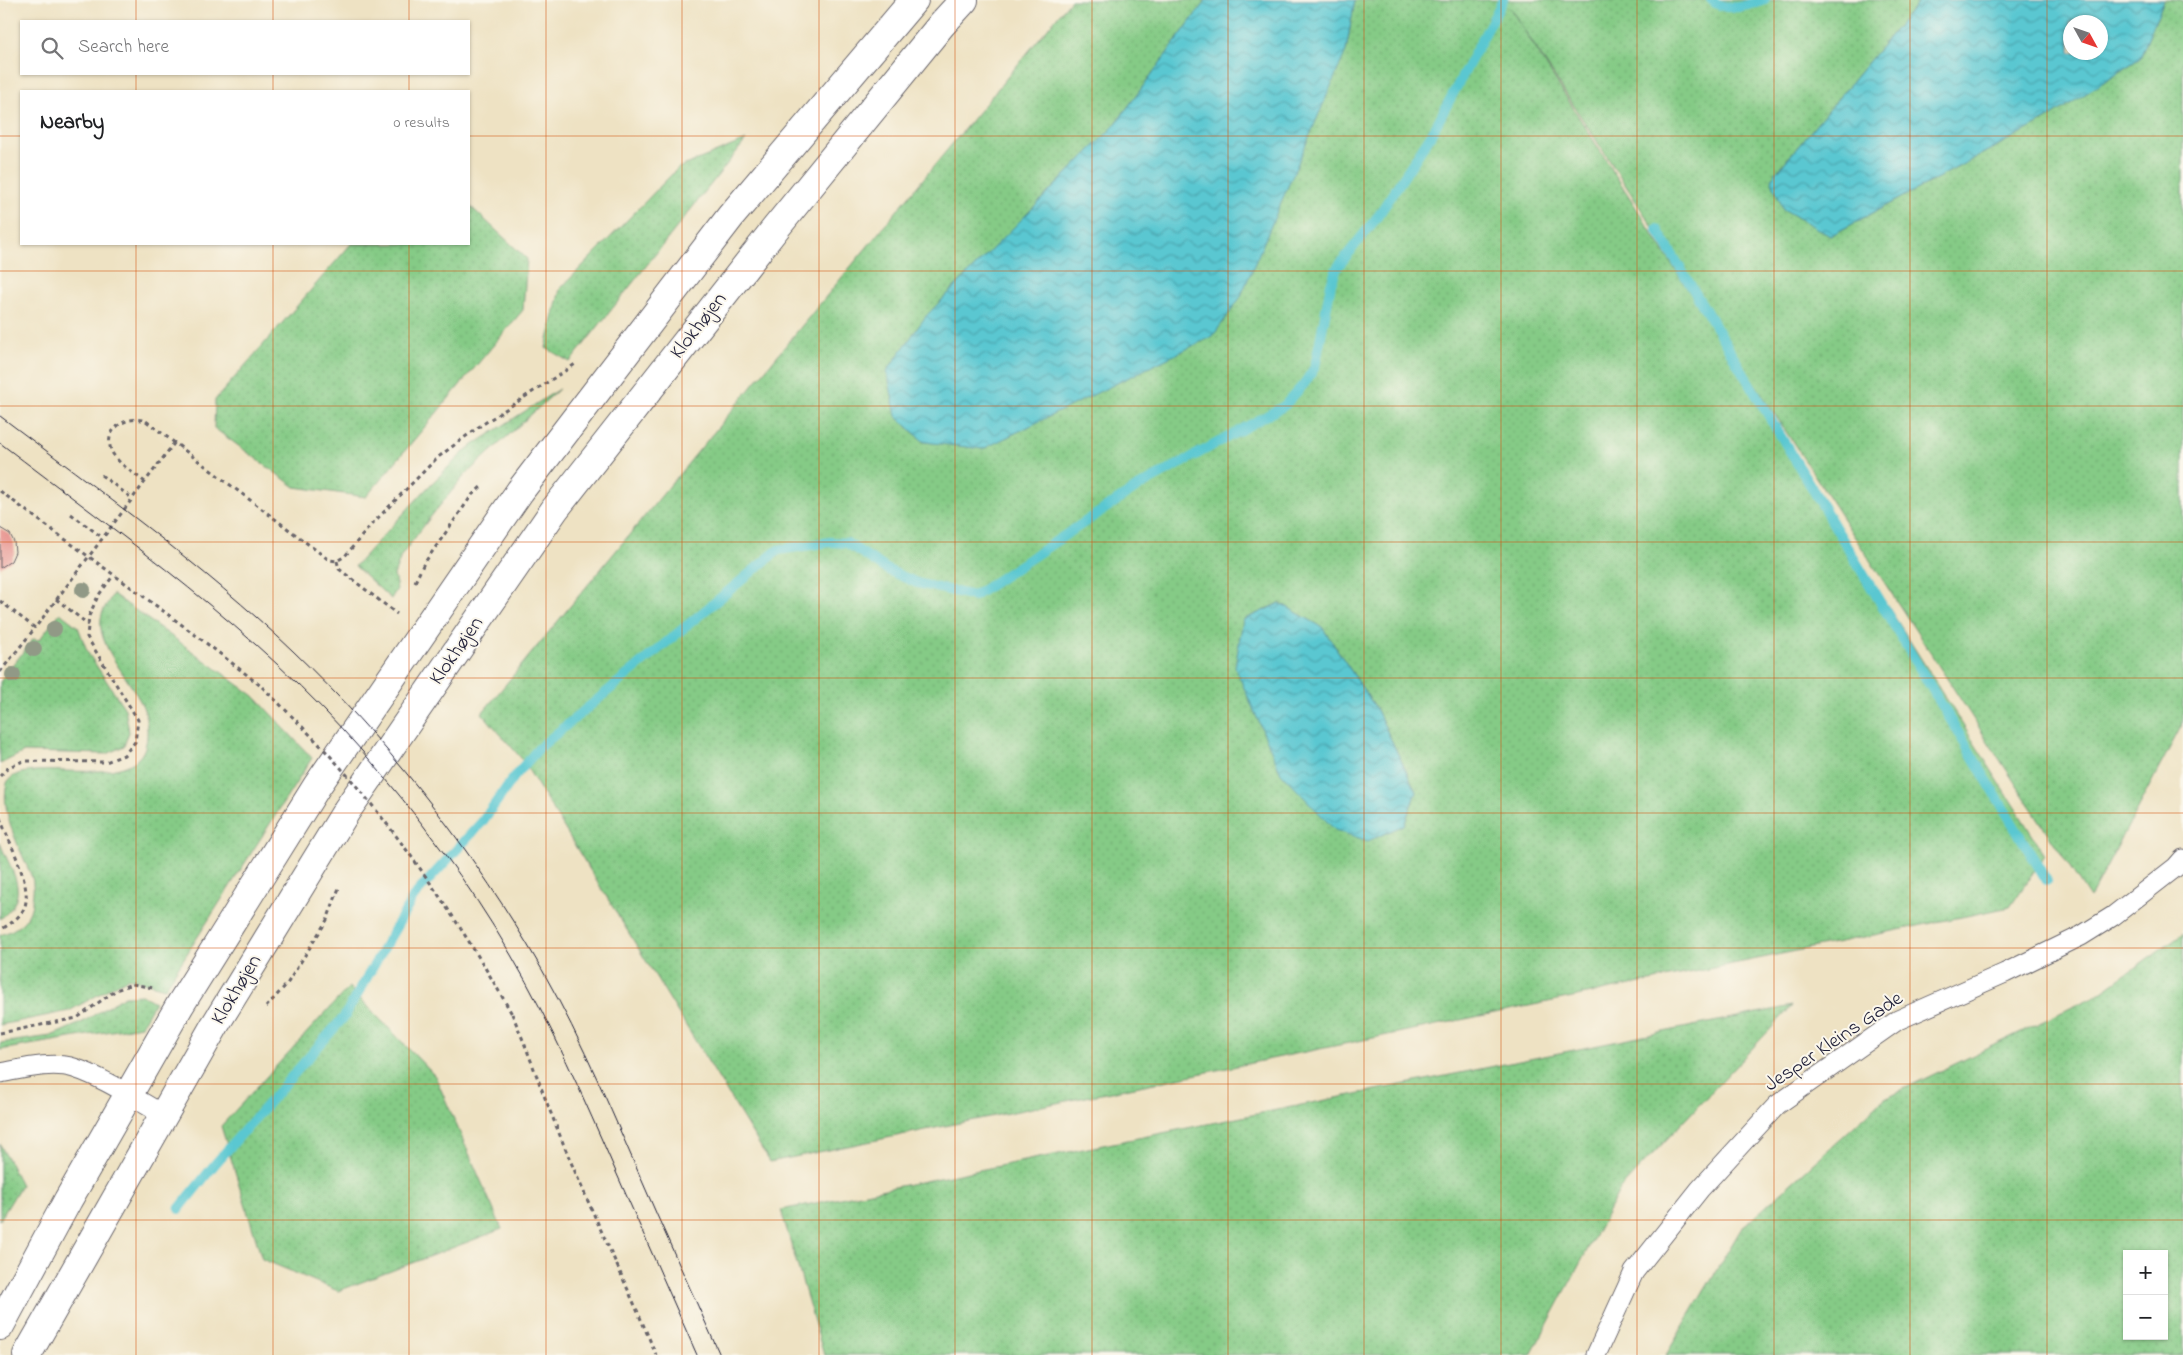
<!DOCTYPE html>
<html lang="en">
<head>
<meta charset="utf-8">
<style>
  body { margin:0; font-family:"Indie Flower",sans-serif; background:#f6f6f6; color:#202124 }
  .controls { position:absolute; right:15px; bottom:15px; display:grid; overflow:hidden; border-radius:0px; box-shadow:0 1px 4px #0004 }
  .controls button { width:45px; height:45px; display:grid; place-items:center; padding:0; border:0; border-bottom:1px solid #e0e0e0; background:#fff; color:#202124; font:25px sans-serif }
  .compass { position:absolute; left:2063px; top:15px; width:45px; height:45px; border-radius:50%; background:#fff; box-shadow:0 1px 4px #0004; rotate:130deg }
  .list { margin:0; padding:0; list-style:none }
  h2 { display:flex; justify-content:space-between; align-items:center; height:65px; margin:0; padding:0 20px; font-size:21px }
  h2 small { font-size:16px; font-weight:400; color:#757577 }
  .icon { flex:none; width:28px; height:28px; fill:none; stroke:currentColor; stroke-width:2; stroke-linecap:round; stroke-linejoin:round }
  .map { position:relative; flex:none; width:2183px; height:1355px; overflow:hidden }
  .search { position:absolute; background:#fff; box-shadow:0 1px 4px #0004; left:20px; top:20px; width:450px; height:55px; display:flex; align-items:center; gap:12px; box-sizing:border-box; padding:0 18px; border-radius:0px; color:#757577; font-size:19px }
  .panel { position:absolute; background:#fff; box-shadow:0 1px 4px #0004; left:20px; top:90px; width:450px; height:155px; border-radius:0px }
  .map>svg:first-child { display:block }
  .grass { fill:url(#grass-dots); stroke:#547660; fill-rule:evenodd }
  .water { fill:url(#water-waves); stroke:#3e7486; fill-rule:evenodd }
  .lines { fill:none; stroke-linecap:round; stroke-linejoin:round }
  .stream { stroke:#5ac7d1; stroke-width:10 }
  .building { fill:#e68e8a }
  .service-casing { stroke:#69656b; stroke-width:21 }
  .tertiary-casing { stroke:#69656b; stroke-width:30 }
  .path { stroke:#69656b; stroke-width:3; stroke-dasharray:4 4; stroke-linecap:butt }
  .service { stroke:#fff; stroke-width:19 }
  .tertiary { stroke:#fff; stroke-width:28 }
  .tram { stroke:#22223b; stroke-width:1 }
  .path-bridge { stroke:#69656b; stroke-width:3; stroke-dasharray:4 4; stroke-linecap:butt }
  .tree { fill:#919986 }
  .grid { fill:none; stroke:#d45411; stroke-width:1; stroke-opacity:0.55 }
  .labels { text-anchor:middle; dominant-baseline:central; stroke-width:4; stroke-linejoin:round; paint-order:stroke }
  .street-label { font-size:21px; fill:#22223b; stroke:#fbf7ec }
</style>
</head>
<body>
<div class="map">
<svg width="2183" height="1355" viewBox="0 0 2183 1355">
  <defs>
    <pattern id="grass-dots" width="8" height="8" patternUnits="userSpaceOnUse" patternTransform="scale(1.25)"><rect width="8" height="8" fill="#85cb86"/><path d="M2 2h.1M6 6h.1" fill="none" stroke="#73ae75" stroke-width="1.8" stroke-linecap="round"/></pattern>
    <pattern id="water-waves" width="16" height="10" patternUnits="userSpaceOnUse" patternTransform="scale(1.25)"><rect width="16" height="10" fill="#5ac7d1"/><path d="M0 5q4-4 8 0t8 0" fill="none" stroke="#4aa1ab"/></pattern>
  </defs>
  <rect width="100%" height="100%" fill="#fbf7ec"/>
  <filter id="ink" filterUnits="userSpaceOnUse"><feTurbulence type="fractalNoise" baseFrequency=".02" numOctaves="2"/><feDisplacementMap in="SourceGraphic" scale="10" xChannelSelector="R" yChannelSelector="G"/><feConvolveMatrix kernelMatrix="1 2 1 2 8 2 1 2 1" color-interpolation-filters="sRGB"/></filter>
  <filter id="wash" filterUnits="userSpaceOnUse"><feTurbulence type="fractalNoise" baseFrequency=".0096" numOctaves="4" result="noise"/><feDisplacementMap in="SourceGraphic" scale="20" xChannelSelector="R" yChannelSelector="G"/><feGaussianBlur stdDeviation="1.12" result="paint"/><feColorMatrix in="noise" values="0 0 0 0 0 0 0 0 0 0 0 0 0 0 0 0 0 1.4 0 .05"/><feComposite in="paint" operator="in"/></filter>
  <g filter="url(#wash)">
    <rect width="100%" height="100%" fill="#eee2c3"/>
    <path class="grass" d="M1071 0H1206L1114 126 926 316 1346 51 1355 0H1920L1771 179 1830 236 2047 119 2140 58 2164 0H2183V723L2090 898 1510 8 2045 855 2010 907 770 1162 521 758 482 713ZM1280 603 1322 627 1377 710 1416 792 1404 825 1243 620Z
      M746 140 570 362 546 348 560 289 678 168Z
      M469 205 527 259 523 310 366 497 295 487 214 428 215 400 351 244H469Z
      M559 389 465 475 429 519 401 556 394 575 397 589 391 599 355 566 430 485 467 449Z
      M113 594 254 696 312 758 165 988 128 978 69 1011 0 1025V935C17 930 30 920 32 903 32 897 34 890 33 884 33 878 29 871 27 866 17 843 0 809 7 783 21 752 137 796 146 743 148 735 147 719 145 712 136 684 92 644 102 614 104 607 110 600 113 594Z
      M60 613 78 627 88 653 125 709 129 732 124 746 107 754 24 752 0 764V682L33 639 39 640Z
      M0 843C12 873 32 895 0 919Z
      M2183 933V1355H1666L1741 1229 1885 1098 2095 996ZM2127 1254H2164V1336H2127Z
      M349 987 435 1076 502 1229 338 1291 262 1259 221 1126Z
      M142 995 155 1002 141 1026 0 1050V1043L51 1036 81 1023 125 996Z
      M1792 1006 1620 1189 1531 1355H824L781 1210Z
      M0 1144 21 1185 0 1220Z"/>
    <path class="water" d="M1206 0H1355L1346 51 1240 298 1213 336 983 449 924 442 896 416 887 371 926 316 1114 126Z
      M1920 0H2164L2140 58 2047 119 1830 236 1783 209 1771 179ZM2070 22H2100V52H2070Z
      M1280 603 1322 627 1377 710 1416 792 1404 825 1368 841 1335 830 1281 773 1235 667 1243 620Z"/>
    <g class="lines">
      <path class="stream" d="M1711 0C1727 13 1747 6 1765 0
        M1657 229 2047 881
        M179 1209 215 1164 344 1017 414 896 482 822 514 777 539 748 778 550 830 542 847 543 888 570 917 583 974 596 1136 488 1284 406 1304 384 1315 367 1331 284 1337 268 1378 216 1431 135 1503 0"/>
    </g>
    <g id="blocks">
      <path class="building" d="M0 528 10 534 14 542 15 552 11 561 0 568Z"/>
    </g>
  </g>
  <g filter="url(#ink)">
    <use href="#blocks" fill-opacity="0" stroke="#69656b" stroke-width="1"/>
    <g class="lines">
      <g class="service-casing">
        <path id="service" d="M0 1073C22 1069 52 1061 74 1068 105 1078 135 1099 164 1115
          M1596 1355 1634 1272 1700 1189 1777 1105 1898 1020 2005 973 2081 936 2113 916 2176 867 2183 859"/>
      </g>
      <g class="tertiary-casing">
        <path id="tertiary" d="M0 1326 68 1200 180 1005 317 786 520 491 731 216 914 0
          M27 1355 215 1025 347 810 555 509 775 229 942 24 964 0"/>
      </g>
      <path class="path" d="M101 475 133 499
        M145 482C135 474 120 465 113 454 100 431 126 414 146 421L329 560 337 561 345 556 371 525 437 458 477 428 577 363
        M0 491C87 557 177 618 262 687
        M71 514 103 538
        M337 561 339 569 397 614
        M415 582 423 565 472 495 481 487
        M56 599 89 625
        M0 601 35 628 175 442
        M0 672 35 628
        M0 776 9 767 23 761 106 762 124 755 135 742 138 720 87 637 89 616 98 596 113 576
        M0 818C8 840 32 884 25 906 22 916 9 925 0 930
        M266 1007 287 984 327 920 339 888
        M512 1014C529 1052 541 1090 557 1128 587 1204 625 1279 656 1355
        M0 1033 77 1018 116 990 132 984 153 988"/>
      <use href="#service" class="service"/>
      <use href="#tertiary" class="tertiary"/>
      <path class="tram" d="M0 416C98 490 204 566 293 651 384 738 462 836 527 944 570 1015 603 1091 636 1167 663 1230 692 1292 720 1355
        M0 443C126 539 257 631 362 751 417 814 469 883 511 955 552 1025 584 1099 616 1172 643 1233 670 1294 697 1355"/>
      <path class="path-bridge" d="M262 687C289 713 316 740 341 768 407 844 463 927 512 1014"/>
    </g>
    <g class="tree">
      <circle cx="83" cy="590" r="8"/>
      <circle cx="54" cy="629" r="8"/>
      <circle cx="34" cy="649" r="8"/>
      <circle cx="13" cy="675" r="8"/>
    </g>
  </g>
  <path class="grid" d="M136 0V21M273 0V21M409 0V21M546 0V1355M682 0V1355M819 0V1355M955 0V1355M1092 0V1355M1228 0V1355M1364 0V1355M1501 0V1355M1637 0V1355M1774 0V1355M1910 0V1355M2047 0V1355M136 74V91M273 74V91M409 74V91M0 136H21M469 136H2183M136 244V1355M273 244V1355M409 244V1355M0 271H2183M0 406H2183M0 542H2183M0 678H2183M0 813H2183M0 948H2183M0 1084H2183M0 1220H2183"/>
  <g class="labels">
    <g class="street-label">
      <text transform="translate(699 326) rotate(-52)">Klokhøjen</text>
      <text transform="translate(457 651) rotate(-55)">Klokhøjen</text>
      <text transform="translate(237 990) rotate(-59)">Klokhøjen</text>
      <text transform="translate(1834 1042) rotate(-34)">Jesper Kleins Gade</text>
    </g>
  </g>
</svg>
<div class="controls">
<button>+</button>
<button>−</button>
</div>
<svg class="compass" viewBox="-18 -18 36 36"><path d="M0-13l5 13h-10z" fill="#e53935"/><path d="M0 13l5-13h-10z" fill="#757577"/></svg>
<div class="search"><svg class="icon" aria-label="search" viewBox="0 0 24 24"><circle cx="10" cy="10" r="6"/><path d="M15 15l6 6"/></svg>Search here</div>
<section class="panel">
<h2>Nearby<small>0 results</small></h2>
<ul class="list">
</ul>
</section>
</div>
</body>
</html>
